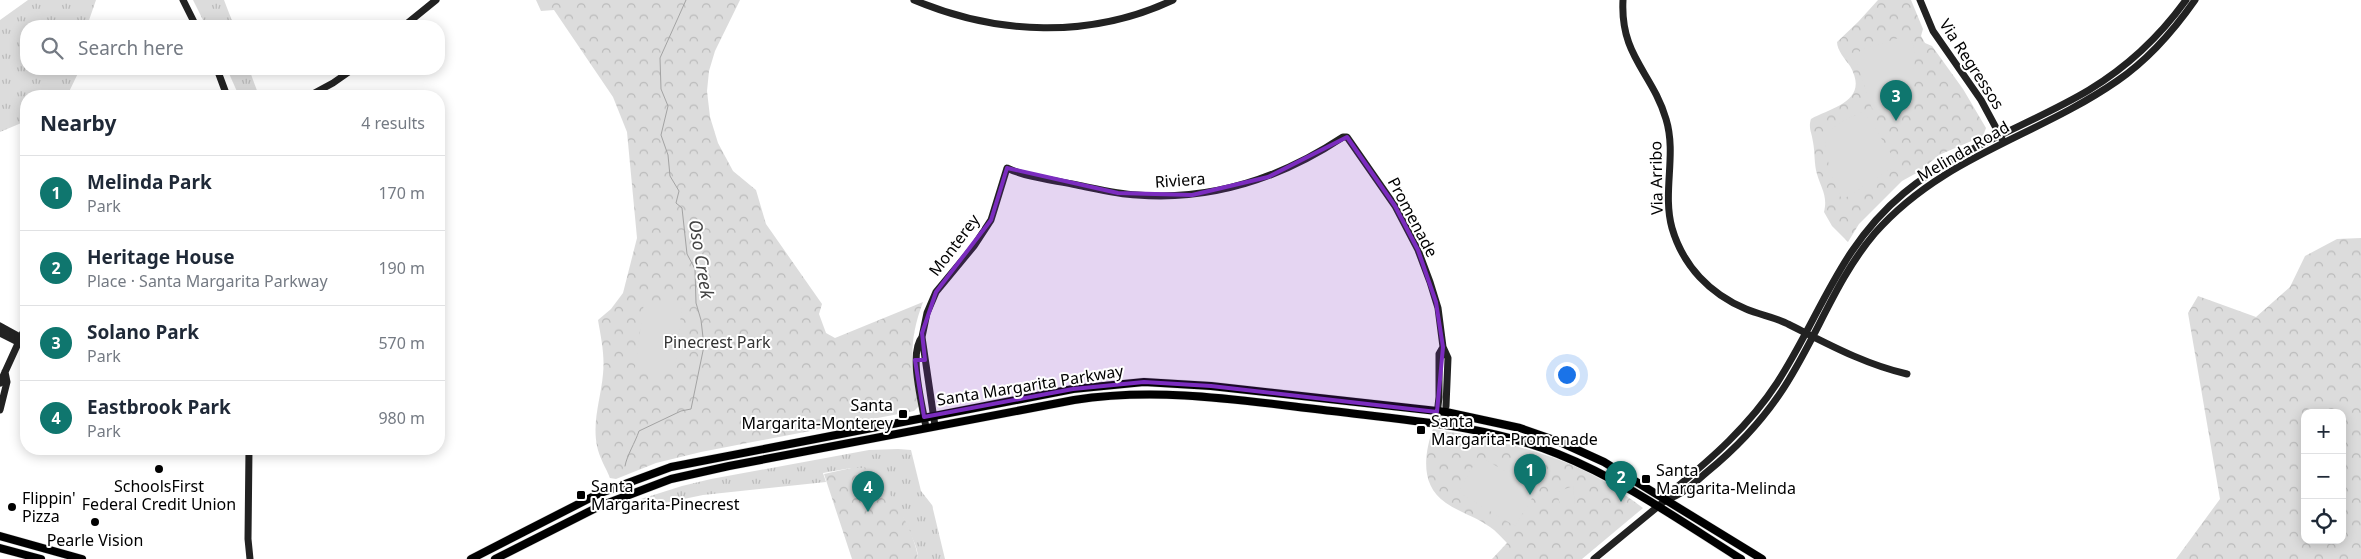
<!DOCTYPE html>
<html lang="en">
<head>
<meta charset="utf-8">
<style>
  body { margin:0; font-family:"Noto Sans",sans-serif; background:#f2f2f3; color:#1f2937 }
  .controls { position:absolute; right:15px; bottom:15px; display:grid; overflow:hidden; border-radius:10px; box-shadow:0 2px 12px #0003 }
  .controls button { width:45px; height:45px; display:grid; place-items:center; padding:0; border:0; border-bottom:1px solid #e0e1e3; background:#fff; color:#1f2937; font:25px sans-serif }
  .you { position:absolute; left:1566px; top:374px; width:18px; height:18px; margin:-12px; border:4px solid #fff; border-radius:50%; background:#1a73e8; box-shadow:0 0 0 8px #1a73e833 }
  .badge { display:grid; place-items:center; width:32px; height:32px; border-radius:50%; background:#0f766e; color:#fff; font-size:16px; font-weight:700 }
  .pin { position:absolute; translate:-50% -41px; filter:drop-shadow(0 1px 2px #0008) }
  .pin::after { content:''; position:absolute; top:26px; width:18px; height:15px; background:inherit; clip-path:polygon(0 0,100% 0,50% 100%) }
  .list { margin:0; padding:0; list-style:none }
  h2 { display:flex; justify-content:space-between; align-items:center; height:65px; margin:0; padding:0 20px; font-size:21px }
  h2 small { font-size:16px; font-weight:400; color:#747a83 }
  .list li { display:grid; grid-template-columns:32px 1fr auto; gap:15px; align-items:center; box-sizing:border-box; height:75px; padding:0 20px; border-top:1px solid #e0e1e3 }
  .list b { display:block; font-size:19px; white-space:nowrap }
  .list p { margin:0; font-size:16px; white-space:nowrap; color:#747a83 }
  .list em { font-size:16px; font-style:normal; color:#747a83 }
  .icon { flex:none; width:28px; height:28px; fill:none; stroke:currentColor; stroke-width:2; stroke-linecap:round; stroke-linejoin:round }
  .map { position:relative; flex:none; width:2361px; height:559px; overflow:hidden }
  .search { position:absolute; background:#fff; box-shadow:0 2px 12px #0003; left:20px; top:20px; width:425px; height:55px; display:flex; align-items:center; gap:12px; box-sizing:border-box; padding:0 18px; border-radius:20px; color:#747a83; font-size:19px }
  .panel { position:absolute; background:#fff; box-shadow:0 2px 12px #0003; left:20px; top:90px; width:425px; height:365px; border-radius:20px }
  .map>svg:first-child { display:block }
  .grass { fill:url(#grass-tufts) }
  .forest { fill:url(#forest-crowns); fill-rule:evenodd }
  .garden { fill:#dcdcdc }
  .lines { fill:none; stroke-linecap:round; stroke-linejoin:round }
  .stream { stroke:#a3a3a3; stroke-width:1 }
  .primary-casing { stroke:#dbdbdb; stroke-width:9 }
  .secondary { stroke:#222; stroke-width:7 }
  .primary { stroke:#000; stroke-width:8 }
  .marked { fill:#7b2cbf; fill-opacity:0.2; stroke:#7b2cbf; stroke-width:4; stroke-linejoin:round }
  .poi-dot { fill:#000; stroke:#fff; stroke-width:2 }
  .labels { text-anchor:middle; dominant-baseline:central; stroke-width:4; stroke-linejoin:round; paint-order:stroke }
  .street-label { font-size:16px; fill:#000; stroke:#fff }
  .park-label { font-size:16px; fill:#333; stroke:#fff }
  .poi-label { font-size:16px; fill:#000; stroke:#fff; text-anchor:start }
  .water-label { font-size:18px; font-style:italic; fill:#444; stroke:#fff }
</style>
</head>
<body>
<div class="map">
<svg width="2361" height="559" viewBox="0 0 2361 559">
  <defs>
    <pattern id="grass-tufts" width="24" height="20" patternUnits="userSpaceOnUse" patternTransform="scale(1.25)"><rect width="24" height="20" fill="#dcdcdc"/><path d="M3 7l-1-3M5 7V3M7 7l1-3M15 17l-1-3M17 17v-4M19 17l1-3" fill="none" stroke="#bbb"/></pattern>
    <pattern id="forest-crowns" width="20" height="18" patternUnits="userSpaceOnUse" patternTransform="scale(1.25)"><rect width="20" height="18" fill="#dcdcdc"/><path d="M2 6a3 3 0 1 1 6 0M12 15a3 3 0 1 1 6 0" fill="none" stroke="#bbb"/></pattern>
  </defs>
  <rect width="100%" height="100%" fill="#fff"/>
  <path class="grass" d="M28 0H96L87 26H26V69H80L67 96H26V121L0 132V20Z
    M193 0H224L234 26H206Z
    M227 69H249L259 96H239Z
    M898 449 911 450 921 491 932 505 945 559H918C918 549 914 542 910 533 896 497 881 490 851 468L823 473 826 482 703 495 645 507 641 499 682 486 711 479 869 450Z"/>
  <path class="forest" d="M536 0H740L715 51 709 71 707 91 710 117 718 143 733 171 756 190 766 224 822 304 819 314 826 333 835 338 923 302C908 342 911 366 919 406L914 411 701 452 656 463 616 479 610 478C606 468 599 457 597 446 592 421 601 398 603 374 605 355 601 338 598 320L611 309 623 293 637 238 627 132 613 97 554 10 541 11Z
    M1878 0H1911L1923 29 1921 36 1925 43 1932 46 1963 89 1986 128 1983 136 1939 155 1920 171 1902 181 1859 224 1848 242 1832 226 1824 212C1828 196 1821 188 1817 174 1814 164 1815 152 1813 142 1812 133 1808 128 1811 119 1833 107 1870 101 1850 66 1845 59 1837 50 1837 42L1858 22Z
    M2361 238V559H2176L2220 499 2188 313 2198 296 2256 317 2290 287 2305 256 2337 239ZM2305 413H2342V540H2305Z
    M1433 429C1493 439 1556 452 1609 484 1620 491 1632 500 1643 508L1582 559H1492L1507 543C1501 537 1496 531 1490 527 1476 517 1459 512 1446 503 1420 486 1424 454 1433 429Z
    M851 468H867C886 480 917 536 918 559H852L824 474Z"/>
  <path class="garden" d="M1908 35C1920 50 1915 76 1903 90 1895 99 1883 104 1872 109L1856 60V55L1861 50Z
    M1864 111 1895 160 1894 167 1842 200C1832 178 1825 158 1825 134L1843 121Z
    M644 302 682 304 675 371 635 369Z
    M1479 456 1537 490 1515 526 1458 492Z
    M1573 486 1575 504 1561 509 1557 492Z"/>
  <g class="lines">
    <path class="stream" d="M625 466C627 455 635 443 639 431L681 411 691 409 704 346 701 320 696 303 695 269 687 254 682 208 676 203 679 191 670 176 668 155 661 135 668 106 661 89 660 58 686 0"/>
    <g class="primary-casing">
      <path id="primary" d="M0 536 82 559
        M0 548 41 559
        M471 559 598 494 671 467 1073 389 1144 382 1211 386 1446 412 1520 428 1560 442 1604 462 1762 559
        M495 559 600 506 671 479 729 466 1074 400C1164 386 1251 402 1341 412 1414 421 1489 426 1558 454 1623 480 1682 522 1741 559"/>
    </g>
    <path class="secondary" d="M183 0 196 26
      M914 0C997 35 1090 39 1173 0
      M1623 0C1620 56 1652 72 1666 119 1677 155 1662 192 1672 228 1683 266 1710 294 1746 309 1760 315 1775 317 1788 324 1828 344 1864 364 1907 374
      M1920 0 1933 31 1981 100 2002 139
      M404 26 436 0
      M217 69 227 96
      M309 96 333 83 353 69
      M0 326 20 337
      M0 333 18 342
      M922 337C908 354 923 406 926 428
      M0 383 26 326
      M0 410 7 382 5 372
      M1436 424 1439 397V354L1443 347
      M935 426 922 337 927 313 936 292 974 246 991 220 1007 168C1028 178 1054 180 1077 185 1097 189 1117 194 1137 195 1212 201 1281 178 1343 137H1347L1395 206 1418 250 1430 282 1438 308 1443 347 1448 358 1446 406
      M249 449 248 539 250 559
      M1667 499C1683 495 1694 483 1707 472 1734 450 1759 424 1779 395 1815 343 1834 281 1875 233 1943 156 2036 137 2117 81 2148 60 2174 30 2195 0
      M1594 559 1667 499 1672 491C1711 459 1749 426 1777 383 1821 315 1839 247 1904 193 1959 147 2029 126 2089 90 2127 67 2160 36 2186 0"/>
    <use href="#primary" class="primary"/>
  </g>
  <path class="marked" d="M1347 137 1395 206 1418 250 1436 302 1443 347 1437 412 1211 386 1144 382 1073 389 924 417 915 360H925L922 333 936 292 991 220 1007 168 1118 193 1192 195 1268 177Z"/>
  <g class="poi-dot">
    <rect x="898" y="409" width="10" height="10" rx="2.5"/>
    <rect x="1416" y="425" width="10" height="10" rx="2.5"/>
    <circle cx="159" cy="469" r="5"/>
    <rect x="1641" y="474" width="10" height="10" rx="2.5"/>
    <rect x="576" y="490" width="10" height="10" rx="2.5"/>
    <circle cx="12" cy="507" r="5"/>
    <circle cx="95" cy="522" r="5"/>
  </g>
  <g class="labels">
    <g class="street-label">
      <text transform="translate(1972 64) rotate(57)">Via Regressos</text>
      <text transform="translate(1963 151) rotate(-30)">Melinda Road</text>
      <text transform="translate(1656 178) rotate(-91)">Via Arribo</text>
      <text transform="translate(1180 180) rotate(-4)">Riviera</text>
      <text transform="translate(1413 217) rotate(62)">Promenade</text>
      <text transform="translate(954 245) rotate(-53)">Monterey</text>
      <text transform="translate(1030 385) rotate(-9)">Santa Margarita Parkway</text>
    </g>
    <g class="park-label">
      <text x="717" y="342">Pinecrest Park</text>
    </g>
    <g class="poi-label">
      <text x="893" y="405" text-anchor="end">Santa<tspan x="893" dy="18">Margarita-Monterey</tspan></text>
      <text x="1431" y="421">Santa<tspan x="1431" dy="18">Margarita-Promenade</tspan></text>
      <text x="1656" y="470">Santa<tspan x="1656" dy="18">Margarita-Melinda</tspan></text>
      <text x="159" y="486" text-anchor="middle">SchoolsFirst<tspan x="159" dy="18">Federal Credit Union</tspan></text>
      <text x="591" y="486">Santa<tspan x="591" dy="18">Margarita-Pinecrest</tspan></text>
      <text x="22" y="498">Flippin'<tspan x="22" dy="18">Pizza</tspan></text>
      <text x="95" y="540" text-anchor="middle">Pearle Vision</text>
    </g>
    <g class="water-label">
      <text transform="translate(702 259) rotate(81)">Oso Creek</text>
    </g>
  </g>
</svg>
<div class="controls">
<button>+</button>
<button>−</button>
<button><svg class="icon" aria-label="locate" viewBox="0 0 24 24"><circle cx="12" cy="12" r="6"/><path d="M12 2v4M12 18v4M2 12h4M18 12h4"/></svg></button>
</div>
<div class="you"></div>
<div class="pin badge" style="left:1530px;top:495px">1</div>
<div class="pin badge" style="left:1621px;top:502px">2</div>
<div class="pin badge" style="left:1896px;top:121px">3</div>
<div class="pin badge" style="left:868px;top:512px">4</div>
<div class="search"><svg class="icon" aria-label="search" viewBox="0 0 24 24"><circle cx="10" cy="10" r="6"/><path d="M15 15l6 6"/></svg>Search here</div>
<section class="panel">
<h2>Nearby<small>4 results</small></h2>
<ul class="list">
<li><span class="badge">1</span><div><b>Melinda Park</b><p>Park</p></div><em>170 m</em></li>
<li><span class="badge">2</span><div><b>Heritage House</b><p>Place · Santa Margarita Parkway</p></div><em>190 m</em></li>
<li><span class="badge">3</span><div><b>Solano Park</b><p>Park</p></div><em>570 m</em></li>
<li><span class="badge">4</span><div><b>Eastbrook Park</b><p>Park</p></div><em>980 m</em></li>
</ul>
</section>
</div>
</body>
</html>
